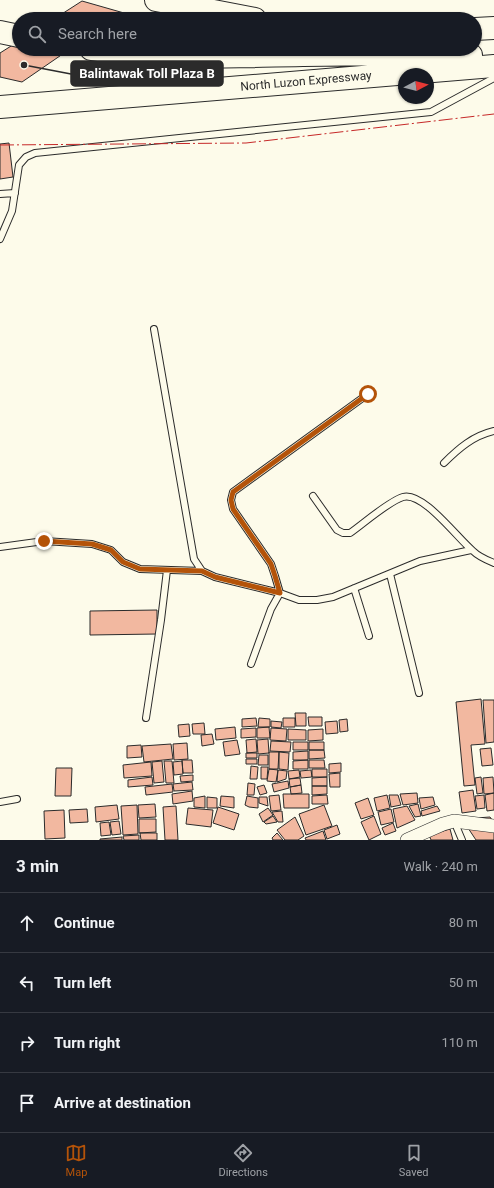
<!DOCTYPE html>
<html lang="en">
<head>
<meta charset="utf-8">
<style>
  body { margin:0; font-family:Roboto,sans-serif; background:#242831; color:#f1f3f6 }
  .compass { position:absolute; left:398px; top:68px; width:36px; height:36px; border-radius:50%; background:#171b24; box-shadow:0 1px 3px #0004; rotate:83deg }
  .stop { position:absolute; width:12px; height:12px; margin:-9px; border:3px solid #b45309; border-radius:50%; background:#fff }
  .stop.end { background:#b45309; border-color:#fff; box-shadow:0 1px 4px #0008 }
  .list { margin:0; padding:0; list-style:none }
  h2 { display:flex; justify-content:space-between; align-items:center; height:52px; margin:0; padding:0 16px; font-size:17px }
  h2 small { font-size:13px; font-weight:400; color:#9ea1a6 }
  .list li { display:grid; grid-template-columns:26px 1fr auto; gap:12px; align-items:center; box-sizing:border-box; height:60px; padding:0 16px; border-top:1px solid #363941 }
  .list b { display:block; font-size:15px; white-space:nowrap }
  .list em { font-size:13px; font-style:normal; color:#9ea1a6 }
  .icon { flex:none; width:22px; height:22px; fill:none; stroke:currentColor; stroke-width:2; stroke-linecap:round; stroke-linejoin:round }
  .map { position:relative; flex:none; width:494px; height:840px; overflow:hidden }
  .search { position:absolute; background:#171b24; box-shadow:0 1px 3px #0004; left:12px; right:12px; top:12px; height:44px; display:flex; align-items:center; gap:10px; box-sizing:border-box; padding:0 14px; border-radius:22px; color:#9ea1a6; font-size:15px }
  .sheet { height:292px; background:#171b24 }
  nav { display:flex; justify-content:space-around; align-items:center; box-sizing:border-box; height:56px; border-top:1px solid #363941; background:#171b24; font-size:11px; color:#9ea1a6 }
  nav a { display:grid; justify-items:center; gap:2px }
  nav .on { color:#b45309 }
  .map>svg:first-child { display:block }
  .building { fill:#f2b8a0; stroke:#2b2b2b }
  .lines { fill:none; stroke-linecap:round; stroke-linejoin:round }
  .lane-casing { stroke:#2b2b2b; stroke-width:8 }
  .street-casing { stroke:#2b2b2b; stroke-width:14 }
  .highway-casing { stroke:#2b2b2b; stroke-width:24 }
  .lane { stroke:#fdfbea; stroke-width:6 }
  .street { stroke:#fdfbea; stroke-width:13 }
  .highway { stroke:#fdfbea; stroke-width:22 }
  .power { stroke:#c62828; stroke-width:1; stroke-dasharray:14 3 2 3; stroke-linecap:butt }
  .route { stroke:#b45309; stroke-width:5 }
  .labels { text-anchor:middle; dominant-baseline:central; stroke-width:3; stroke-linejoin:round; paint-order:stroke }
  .street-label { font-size:12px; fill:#2b2b2b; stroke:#fdfbea }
  .leader { fill:none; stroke:#2b2b2b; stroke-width:1.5 }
  .callout-dot { fill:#2b2b2b; stroke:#fdfbea; stroke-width:1.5 }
  .callout { fill:#2b2b2b; stroke:#2b2b2b; stroke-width:1.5 }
  .callout-label { font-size:13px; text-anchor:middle; font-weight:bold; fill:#fff }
</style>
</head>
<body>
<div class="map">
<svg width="494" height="840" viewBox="0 0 494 840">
  <rect width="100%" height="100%" fill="#fdfbea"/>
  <path class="building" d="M82 1 124 13 115 19H54Z
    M19 41V49H70L22 82 0 77V53Z
    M9 143 13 177 0 179V144Z
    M157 610V634L90 635V611Z
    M481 699 485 744 471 745 475 785 464 786 456 702Z
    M483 700H494V742L486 743Z
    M295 713H306V726H296Z
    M308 717H322V726H309Z
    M256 718 257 726 242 727V719Z
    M259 718 270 719V727H258Z
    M283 718H295V727H283Z
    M347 719 348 731 340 732 339 720Z
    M271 721 282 722 281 728 271 727Z
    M337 721 338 733 326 734 325 722Z
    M204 723 205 734H193L192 724Z
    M189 724 190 736 179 737 178 725Z
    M235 727 236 738 216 740 215 729Z
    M269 727 270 738H257V728Z
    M256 728V737L241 738V729Z
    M271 728 287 729 286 741 270 740Z
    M288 729 306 730V740H288Z
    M323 729V740L308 741V730Z
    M212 734 214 744 202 746 201 735Z
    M256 739 257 752 247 753 246 740Z
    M268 739 269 753 258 754 257 740Z
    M237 740 240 754 225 756 223 742Z
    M271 741 291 742 290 752 270 751Z
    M293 742H308V750H293Z
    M309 742H324V750H309Z
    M187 743 188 759 174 760 173 744Z
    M171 744 173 759 144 762 142 746Z
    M141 745 142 757 127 758V746Z
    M491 748 493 765 482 766 480 749Z
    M309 750H324L325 758 309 759Z
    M308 751V760H293V752Z
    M269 752H279L278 769H269Z
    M279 752 289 753 288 770 279 769Z
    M246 753H257V758H246Z
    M259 755H268V765H258Z
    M246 759H257V764H246Z
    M182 760H192L193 773H183Z
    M308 760V769H293V761Z
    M309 760H324L325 768H309Z
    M162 761 164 782 154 783 152 762Z
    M164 761H172L174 783H166Z
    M182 761 183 774 174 775 173 762Z
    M151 762 152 776 124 778 123 765Z
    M341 763V772L329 773V764Z
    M251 766 258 767 257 779H250Z
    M261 767H268L267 779H261Z
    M56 768H72L71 796H55Z
    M269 769 278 770 276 782 267 781Z
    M312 769H327V777H312Z
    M278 770 287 771 286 779 277 782Z
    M299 770 300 777 289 779 288 771Z
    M311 770 312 777 301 778 300 771Z
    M340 773V787H330L329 774Z
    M193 775V781L181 782 180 776Z
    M152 777 153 785 128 787V780Z
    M327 777V786H312V778Z
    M481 777 483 793 477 794 475 778Z
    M493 777 494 793 484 794 483 778Z
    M300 778 301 785 290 787 289 779Z
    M288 781 289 788 274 792 272 784Z
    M192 782 193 790 174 791 173 784Z
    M248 783 255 784 254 795H247Z
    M172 784 173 792 146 795 145 787Z
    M264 785 267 793 260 795 257 787Z
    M301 785 302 793 291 794 290 787Z
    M312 786H327V794L312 795Z
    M473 790 476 811 462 813 459 792Z
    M192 791 193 801 173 804 172 794Z
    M417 793 418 803 403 805 400 794Z
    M494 793V810L487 811 485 795Z
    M283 794H309V808H284Z
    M279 795 281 810 271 811 269 796Z
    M327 795 328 804H312V796Z
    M387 795 390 808 377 811 374 798Z
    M389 795H398L401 805 391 807Z
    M484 795 485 808 477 809 475 796Z
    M205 796V808L194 807V798Z
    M221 796 234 797V808L220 806Z
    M247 796 258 798V808L249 807 245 805Z
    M207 797 217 798V808H207Z
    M259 797H267L268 806 259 803Z
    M433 797 435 805 421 809 419 798Z
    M368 798 374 815 361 819 355 803Z
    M155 804 156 817 139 818 138 805Z
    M418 804 421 816 415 817 409 806Z
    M117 805 119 819 96 822 95 807Z
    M137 805 138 834 123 835 121 806Z
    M324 805 332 826 306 835 299 814Z
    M176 806 178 840H165L163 807Z
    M407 806 415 820 397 828 393 809Z
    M437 806 440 811 422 816 421 811Z
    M218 807 239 814 234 830 213 823Z
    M188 808 213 810 211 827 186 824Z
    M268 808 273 815 263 822 259 814Z
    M87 809 88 822 70 823 69 810Z
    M391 809 394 822 381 825 378 812Z
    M64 810 65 838 45 839 44 811Z
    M282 811 283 822H278L272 812Z
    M273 816 277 822 266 824 264 822Z
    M374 816 381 834 369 840 361 822Z
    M295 817 304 836 298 840H285L277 830Z
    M490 817 494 823V840H476L468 828 476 818Z
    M139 819H156V832L139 833Z
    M119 821 121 834 112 835 110 822Z
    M109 822 111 835 101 836 100 823Z
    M393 823 396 831 385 835 382 828Z
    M337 825 340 834 327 839 324 830Z
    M450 829 453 840H431L429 835Z
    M323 831 326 840H306L305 838Z
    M140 833H157V840H141Z
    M277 833 283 840H273L272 838Z
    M139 835V840H124L123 836Z
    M122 837V840H100V839Z"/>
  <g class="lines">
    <g class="lane-casing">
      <path id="lane" d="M0 194 15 193
        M0 239 12 211 19 165 26 157 35 153 431 112 494 78
        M154 329 194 559 202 571 215 577 280 593 299 600H317L333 597 420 561 471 550
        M444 463C459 448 473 436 494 431
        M313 496 337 530 343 533H350C363 524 389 501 403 497 423 491 458 539 473 551 479 557 487 560 494 563
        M0 547 44 541 92 544 111 550 123 562 140 569 202 571
        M390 574 419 693
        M354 588 369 636
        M251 664 271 609 280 593 275 576 271 564 233 509 231 500 233 492 368 394
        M146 718 161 620 167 570
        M0 802 17 799
        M454 821 462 840"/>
    </g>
    <g class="street-casing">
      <path id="street" d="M407 840 443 824 454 821 494 826"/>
    </g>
    <g class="highway-casing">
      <path id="highway" d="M156 0 255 19
        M475 29 494 28
        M0 32 19 36
        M91 49C161 61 232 56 303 55 359 54 415 54 471 55
        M0 107 494 66"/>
    </g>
    <use href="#lane" class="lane"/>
    <use href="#street" class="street"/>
    <use href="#highway" class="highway"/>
    <path class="power" d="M0 145 246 143 494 114"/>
  </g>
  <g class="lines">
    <path class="route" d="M44 541 92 544 111 550 123 562 140 569 202 571 215 577 280 593 275 576 271 564 233 509 231 500 233 492 368 394"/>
  </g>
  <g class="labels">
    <g class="street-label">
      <text transform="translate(306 81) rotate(-5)">North Luzon Expressway</text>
    </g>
  </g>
  <path class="leader" d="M24 65L71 74"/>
  <circle class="callout-dot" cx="24" cy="65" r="4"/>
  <rect class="callout" x="71" y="61" width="152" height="25" rx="4"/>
  <g class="callout-label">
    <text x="147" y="78">Balintawak Toll Plaza B</text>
  </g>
</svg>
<svg class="compass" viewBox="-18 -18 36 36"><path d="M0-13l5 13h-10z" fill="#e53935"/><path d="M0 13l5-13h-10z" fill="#9ea1a6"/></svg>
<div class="stop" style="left:368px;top:394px"></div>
<div class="stop end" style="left:44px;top:541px"></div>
<div class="search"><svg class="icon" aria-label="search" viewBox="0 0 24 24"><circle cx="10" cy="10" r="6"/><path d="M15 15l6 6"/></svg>Search here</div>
</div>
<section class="sheet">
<h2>3 min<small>Walk · 240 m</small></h2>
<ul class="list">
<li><svg class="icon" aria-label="ahead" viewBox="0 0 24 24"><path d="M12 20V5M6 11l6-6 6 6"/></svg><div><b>Continue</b></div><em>80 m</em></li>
<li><svg class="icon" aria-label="left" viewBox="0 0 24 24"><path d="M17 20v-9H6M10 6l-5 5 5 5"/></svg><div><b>Turn left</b></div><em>50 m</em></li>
<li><svg class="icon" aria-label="right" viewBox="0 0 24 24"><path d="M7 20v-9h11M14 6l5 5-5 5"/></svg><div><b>Turn right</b></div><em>110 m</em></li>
<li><svg class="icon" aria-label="arrive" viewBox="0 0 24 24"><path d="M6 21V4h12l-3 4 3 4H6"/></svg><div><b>Arrive at destination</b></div></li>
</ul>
</section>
<nav>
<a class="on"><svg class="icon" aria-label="map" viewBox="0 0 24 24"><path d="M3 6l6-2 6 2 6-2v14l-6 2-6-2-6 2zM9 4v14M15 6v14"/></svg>Map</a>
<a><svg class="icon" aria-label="directions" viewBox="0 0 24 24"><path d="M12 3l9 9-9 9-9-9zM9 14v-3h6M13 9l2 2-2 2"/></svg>Directions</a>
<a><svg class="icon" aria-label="saved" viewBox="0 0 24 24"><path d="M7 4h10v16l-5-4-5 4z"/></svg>Saved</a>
</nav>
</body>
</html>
